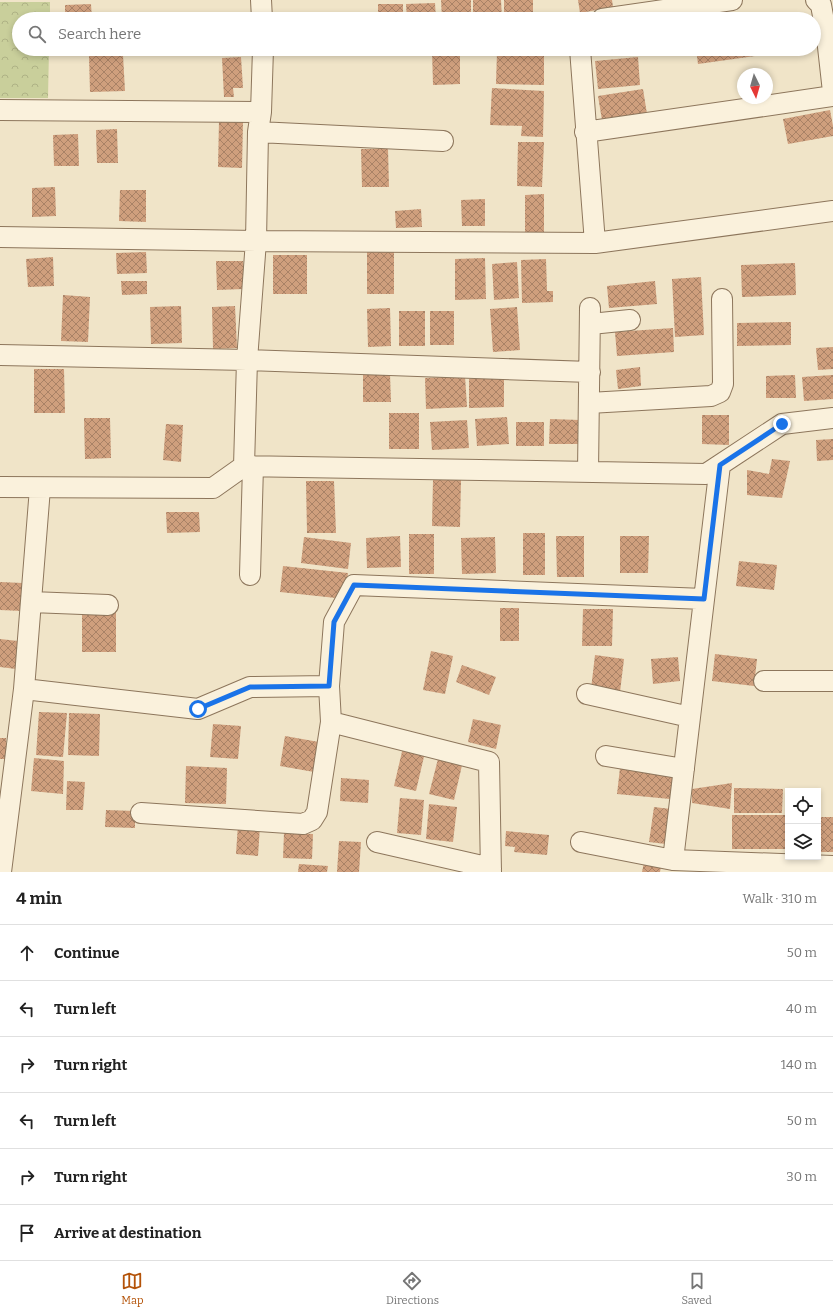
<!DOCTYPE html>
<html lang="en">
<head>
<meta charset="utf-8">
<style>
  body { margin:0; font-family:Bitter,serif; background:#f2f2f2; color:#222 }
  .controls { position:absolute; right:12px; bottom:12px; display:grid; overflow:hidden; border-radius:0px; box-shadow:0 2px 6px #0003 }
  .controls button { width:36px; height:36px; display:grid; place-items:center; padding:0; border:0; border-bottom:1px solid #e0e0e0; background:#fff; color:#222; font:20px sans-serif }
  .compass { position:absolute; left:737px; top:68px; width:36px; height:36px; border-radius:50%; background:#fff; box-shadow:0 2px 6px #0003; rotate:175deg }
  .stop { position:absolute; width:12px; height:12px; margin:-9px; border:3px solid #1a73e8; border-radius:50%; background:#fff }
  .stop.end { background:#1a73e8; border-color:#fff; box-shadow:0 1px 4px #0008 }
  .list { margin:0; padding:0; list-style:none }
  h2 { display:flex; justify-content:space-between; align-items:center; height:52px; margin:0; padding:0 16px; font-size:17px }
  h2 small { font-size:13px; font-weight:400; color:#767676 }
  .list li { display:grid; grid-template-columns:26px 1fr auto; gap:12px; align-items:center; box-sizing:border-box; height:56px; padding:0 16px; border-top:1px solid #e0e0e0 }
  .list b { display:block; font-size:15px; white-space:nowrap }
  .list em { font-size:13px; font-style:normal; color:#767676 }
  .icon { flex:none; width:22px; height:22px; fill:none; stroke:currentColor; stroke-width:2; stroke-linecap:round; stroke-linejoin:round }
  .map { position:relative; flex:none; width:833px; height:872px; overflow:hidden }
  .search { position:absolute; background:#fff; box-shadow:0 2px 6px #0003; left:12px; right:12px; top:12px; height:44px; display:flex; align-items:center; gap:10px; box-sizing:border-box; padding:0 14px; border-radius:22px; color:#767676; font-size:15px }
  .sheet { height:388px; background:#fff }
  nav { display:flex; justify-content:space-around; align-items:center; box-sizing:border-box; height:56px; border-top:1px solid #e0e0e0; background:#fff; font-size:11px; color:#767676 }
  nav a { display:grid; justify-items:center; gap:2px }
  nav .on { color:#b45309 }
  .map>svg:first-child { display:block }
  .park { fill:url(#park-crowns) }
  .building { fill:url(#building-cross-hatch) }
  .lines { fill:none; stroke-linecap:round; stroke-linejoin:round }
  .street-casing { stroke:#8d765c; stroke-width:22 }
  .street { stroke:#faf1dc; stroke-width:20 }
  .route { stroke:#1a73e8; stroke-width:5 }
</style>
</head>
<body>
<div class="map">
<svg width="833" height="872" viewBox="0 0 833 872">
  <defs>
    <pattern id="park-crowns" width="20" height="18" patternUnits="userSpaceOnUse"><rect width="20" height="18" fill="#c9cf9b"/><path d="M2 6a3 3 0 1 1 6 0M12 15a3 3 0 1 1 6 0" fill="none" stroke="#aeb285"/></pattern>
    <pattern id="building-cross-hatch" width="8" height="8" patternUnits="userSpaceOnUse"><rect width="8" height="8" fill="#cf9f7d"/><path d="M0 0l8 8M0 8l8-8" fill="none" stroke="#a98266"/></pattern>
  </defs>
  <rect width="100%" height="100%" fill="#f0e4c8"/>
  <path class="park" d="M0 2H50V19H19V49H49L48 98H0Z"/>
  <path class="building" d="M441 0H471V19H442Z
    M473 0H501L502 19H473Z
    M504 0H533V19H504Z
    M578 0H612L613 7 580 13Z
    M435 3 436 19H407L406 4Z
    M91 4 92 19H65V5Z
    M378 4H403V19H378Z
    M750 14V19H716V18Z
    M696 49H754L755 56 698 64Z
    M432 50H460V84L433 85Z
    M497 52 544 53V85L496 84Z
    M123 55 125 91 90 92 89 56Z
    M241 57 243 88H233L234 97H224L222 58Z
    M638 57 640 85 598 89 595 61Z
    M492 88 544 91 543 137 521 136 522 126 490 125Z
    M643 89 647 114 602 120 598 96Z
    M830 110 833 126V136L788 144 783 119Z
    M219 121 243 122 242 168 218 167Z
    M117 129 118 163H97L96 130Z
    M78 134 79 166H54L53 135Z
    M518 142H544L542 187 517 186Z
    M361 149H388L389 187H362Z
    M55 187 56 216 32 217V188Z
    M120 190H146V222L119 221Z
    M544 194V233H525V195Z
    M485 199V226H462L461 200Z
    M421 209 422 227 396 228 395 211Z
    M146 252 147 273 117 274 116 253Z
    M367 252H394V294H367Z
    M273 255H307V294H273Z
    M53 257 54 286 28 287 26 259Z
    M485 258 486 299 455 300V259Z
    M546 259 547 291H553V302L522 303 521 260Z
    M216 261H243L244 289 217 290Z
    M517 262 519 298 494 300 492 264Z
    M795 263 796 295 742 297 741 265Z
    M701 277 704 335 675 337 672 279Z
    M121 281H147V294L122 295Z
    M655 281 657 304 609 308 607 286Z
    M63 295 90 297 88 342 61 341Z
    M181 306 182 343 151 344 150 307Z
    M235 306 237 348 213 349 212 307Z
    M517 307 520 350 493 352 490 309Z
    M390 308 391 346 368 347 367 309Z
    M399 311H425V346H399Z
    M430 311H454V345H430Z
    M791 322V345L737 346V323Z
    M673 328 674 352 617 356 615 332Z
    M833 347V369L818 370 816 348Z
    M640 367 641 386 618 389 616 370Z
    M34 369H64L65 413H34Z
    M363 374H390L391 402H363Z
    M795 375 796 398H766V376Z
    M833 375V399L804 401 802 377Z
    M465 376 467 407 426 409 425 378Z
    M469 379H504V407L469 408Z
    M389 413H419V449H389Z
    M702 415H729V445L702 444Z
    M507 417 509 444 477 446 475 419Z
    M84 418H110L111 458 85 459Z
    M550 419 580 420 579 444H549Z
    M467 420 469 448 432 450 430 422Z
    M516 422H544V446H516Z
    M166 424 183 425 181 462 163 460Z
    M833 439V460L817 461 816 440Z
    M772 459 790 461 782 498 747 495V470L769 474Z
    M433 480H461L460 527 432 526Z
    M306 481H334L336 533H307Z
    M166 512H199L200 532 167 533Z
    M523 533H545V575H523Z
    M409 534H434V574H409Z
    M400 536 401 567 367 568 366 538Z
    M556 536H584V577H557Z
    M620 536H649L648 573H620Z
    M304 537 351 543 348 569 301 563Z
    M495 537 496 573 462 574 461 538Z
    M739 561 777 565 774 590 736 586Z
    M283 566 348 573 345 599 280 592Z
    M0 582 23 583 22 611 0 610Z
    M500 608H519V641H500Z
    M583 609H613L612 646H582Z
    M82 611H116V652H82Z
    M0 639 18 641 16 669 0 667Z
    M431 651 453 656 445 694 423 690Z
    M715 654 757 659 754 686 712 681Z
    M595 655 624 659 620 692 591 689Z
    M678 657 680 681 653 684 651 659Z
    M462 665 496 677 489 695 456 682Z
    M39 712 67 713 63 757 36 755Z
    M69 713 100 714 99 756 68 755Z
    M473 719 501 725 496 749 468 742Z
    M213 724 241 726 238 759 210 757Z
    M285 736 319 742 314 772 280 766Z
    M0 738H6V759H0Z
    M404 743 426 748 416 791 394 786Z
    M439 755 463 761 454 800 429 794Z
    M34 758 64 761 63 794 31 791Z
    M186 766 227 768 226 804 185 803Z
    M620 768 673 773 670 799 617 794Z
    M341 778 369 780 368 803 340 801Z
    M67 781 85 782 83 810H66Z
    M732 783 730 809 692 803V789Z
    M734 788 783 789 782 813H734Z
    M400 798 424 800 421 835 397 833Z
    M429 804 457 807 453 842 426 839Z
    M654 807 679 810 674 845 649 842Z
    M106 810 135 811V828L105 827Z
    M732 815H788V849H732Z
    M818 817H833V852H818Z
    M238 824 260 826 258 856 236 854Z
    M506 831 549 835 547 855 514 852 515 847 505 846Z
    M284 833 313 834 312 859 283 858Z
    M339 841 361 842 359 872H337Z
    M645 858 662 861 660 872H642Z
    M299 864 328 866 327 872H298Z"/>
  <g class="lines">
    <g class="street-casing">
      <path id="street" d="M261 0 262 19
        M816 0 821 5 827 38 833 92
        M602 19 732 0
        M263 49 261 112 258 132 256 241 247 360 590 372
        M580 49 595 243
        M0 110 261 112
        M258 132 443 141
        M585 132 833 96
        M0 237 256 241 595 243 833 211
        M591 324 630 320
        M0 355 247 360 244 466 706 474 782 424 833 418
        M589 403 711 396 720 392 723 384 722 299
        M588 472 590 308
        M0 487 213 488 244 466
        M250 575 253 466
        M31 602 108 605
        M764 681H833
        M24 689 198 709 250 687 329 686
        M587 694 690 717
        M331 722 489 762 491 872
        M606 756 684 769
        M141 813 303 824 312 820 317 812 331 722 329 686 334 622 354 585 704 599
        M377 842 491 868
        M581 842 673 860 833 866
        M673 860 720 465
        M1 872 24 689 40 488"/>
    </g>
    <use href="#street" class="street"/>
  </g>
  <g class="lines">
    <path class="route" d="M198 709 250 687 329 686 334 622 354 585 704 599 720 465 782 424"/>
  </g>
</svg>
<div class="controls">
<button><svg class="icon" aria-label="locate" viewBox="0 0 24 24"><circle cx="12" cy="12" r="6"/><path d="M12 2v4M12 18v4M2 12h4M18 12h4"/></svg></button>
<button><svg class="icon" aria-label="layers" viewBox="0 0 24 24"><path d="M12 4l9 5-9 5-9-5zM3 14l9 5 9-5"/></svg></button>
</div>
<svg class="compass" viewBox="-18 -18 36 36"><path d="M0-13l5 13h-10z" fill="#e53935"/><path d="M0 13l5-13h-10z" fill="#767676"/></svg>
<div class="stop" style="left:198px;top:709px"></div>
<div class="stop end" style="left:782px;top:424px"></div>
<div class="search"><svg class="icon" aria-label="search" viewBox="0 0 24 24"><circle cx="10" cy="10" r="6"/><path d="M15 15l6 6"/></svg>Search here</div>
</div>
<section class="sheet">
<h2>4 min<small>Walk · 310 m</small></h2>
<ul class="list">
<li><svg class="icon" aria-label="ahead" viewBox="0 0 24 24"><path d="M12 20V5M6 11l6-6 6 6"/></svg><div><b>Continue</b></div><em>50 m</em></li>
<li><svg class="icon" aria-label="left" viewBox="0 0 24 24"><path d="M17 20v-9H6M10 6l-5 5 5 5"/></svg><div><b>Turn left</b></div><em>40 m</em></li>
<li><svg class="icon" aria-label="right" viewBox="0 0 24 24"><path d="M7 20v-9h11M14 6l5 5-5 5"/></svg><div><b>Turn right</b></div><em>140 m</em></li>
<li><svg class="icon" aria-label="left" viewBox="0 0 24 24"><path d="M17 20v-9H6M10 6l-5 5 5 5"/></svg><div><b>Turn left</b></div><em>50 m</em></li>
<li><svg class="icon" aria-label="right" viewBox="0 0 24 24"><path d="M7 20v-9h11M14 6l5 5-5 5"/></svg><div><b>Turn right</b></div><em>30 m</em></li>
<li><svg class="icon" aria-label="arrive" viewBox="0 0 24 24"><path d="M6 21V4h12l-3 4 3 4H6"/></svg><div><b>Arrive at destination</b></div></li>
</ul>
</section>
<nav>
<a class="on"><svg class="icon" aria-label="map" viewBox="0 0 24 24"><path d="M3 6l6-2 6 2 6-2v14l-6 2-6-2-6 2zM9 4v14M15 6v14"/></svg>Map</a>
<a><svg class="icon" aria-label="directions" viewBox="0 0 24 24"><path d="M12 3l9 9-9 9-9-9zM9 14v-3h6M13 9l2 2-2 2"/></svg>Directions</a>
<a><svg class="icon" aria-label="saved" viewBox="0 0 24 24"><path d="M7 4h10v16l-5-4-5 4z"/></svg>Saved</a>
</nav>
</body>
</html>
